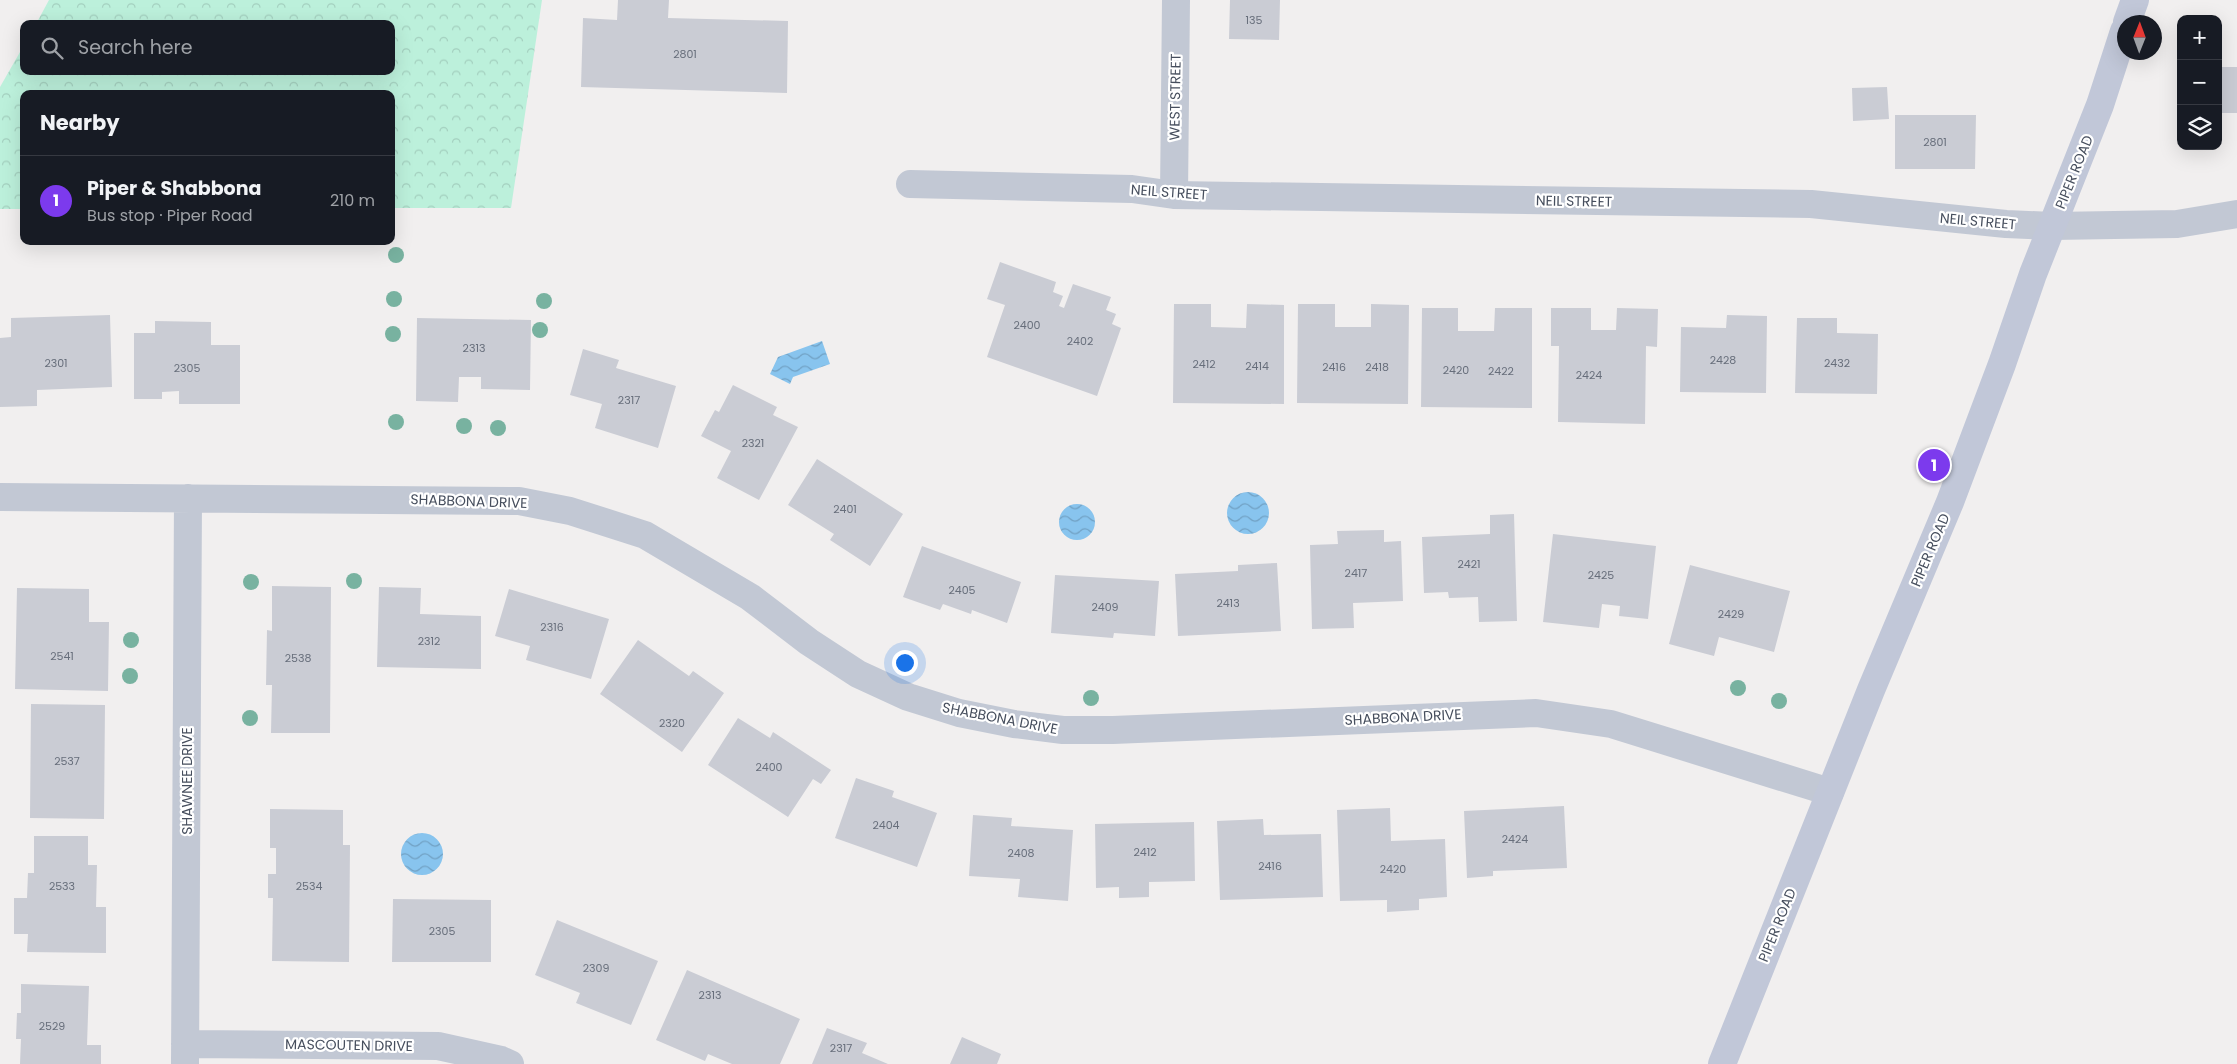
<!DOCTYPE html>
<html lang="en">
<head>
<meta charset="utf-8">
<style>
  body { margin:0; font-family:Poppins,sans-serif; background:#20242c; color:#f1f3f6 }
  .controls { position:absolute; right:15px; top:15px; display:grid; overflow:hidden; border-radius:10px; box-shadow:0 5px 20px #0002 }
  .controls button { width:45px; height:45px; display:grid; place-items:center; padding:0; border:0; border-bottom:1px solid #363941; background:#171b24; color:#f1f3f6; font:25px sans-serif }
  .compass { position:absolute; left:2117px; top:15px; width:45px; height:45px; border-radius:50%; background:#171b24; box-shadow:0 5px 20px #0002; rotate:1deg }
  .you { position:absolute; left:904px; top:662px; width:18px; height:18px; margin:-12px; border:4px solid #fff; border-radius:50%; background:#1a73e8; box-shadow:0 0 0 8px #1a73e833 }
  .badge { display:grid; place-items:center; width:32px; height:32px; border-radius:50%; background:#7c3aed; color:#fff; font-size:16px; font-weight:700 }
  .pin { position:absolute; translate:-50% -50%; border:2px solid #fff; box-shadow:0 1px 5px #0006 }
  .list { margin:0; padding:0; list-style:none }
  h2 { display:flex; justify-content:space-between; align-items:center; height:65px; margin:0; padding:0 20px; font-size:21px }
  h2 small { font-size:16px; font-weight:400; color:#9ea1a6 }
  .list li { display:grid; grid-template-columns:32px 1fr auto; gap:15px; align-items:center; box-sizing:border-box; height:90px; padding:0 20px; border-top:1px solid #363941 }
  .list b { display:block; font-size:19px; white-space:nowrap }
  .list p { margin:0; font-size:16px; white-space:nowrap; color:#9ea1a6 }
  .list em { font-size:16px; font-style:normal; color:#9ea1a6 }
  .icon { flex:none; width:28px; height:28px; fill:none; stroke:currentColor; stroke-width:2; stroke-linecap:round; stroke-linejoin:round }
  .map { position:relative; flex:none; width:2237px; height:1064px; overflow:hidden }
  .search { position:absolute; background:#171b24; box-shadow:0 5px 20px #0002; left:20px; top:20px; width:375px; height:55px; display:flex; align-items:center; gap:12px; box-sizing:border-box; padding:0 18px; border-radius:10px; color:#9ea1a6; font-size:19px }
  .panel { position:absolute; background:#171b24; box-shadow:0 5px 20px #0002; left:20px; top:90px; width:375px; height:155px; border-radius:10px }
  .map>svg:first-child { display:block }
  .forest { fill:url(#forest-crowns) }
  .water { fill:url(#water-waves) }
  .building { fill:#caccd4 }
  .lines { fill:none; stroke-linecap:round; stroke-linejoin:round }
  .street { stroke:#c2c8d4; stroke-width:28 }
  .secondary { stroke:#c1c7d8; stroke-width:28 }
  .tree { fill:#78b2a0 }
  .labels { text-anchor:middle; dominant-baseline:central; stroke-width:4.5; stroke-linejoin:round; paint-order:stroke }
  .number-label { font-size:11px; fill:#676e7b }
  .street-label { font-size:14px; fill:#464e5d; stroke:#fff }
</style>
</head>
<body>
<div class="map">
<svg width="2237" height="1064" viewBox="0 0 2237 1064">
  <defs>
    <pattern id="forest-crowns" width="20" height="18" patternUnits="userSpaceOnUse" patternTransform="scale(1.25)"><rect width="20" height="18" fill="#bcf0db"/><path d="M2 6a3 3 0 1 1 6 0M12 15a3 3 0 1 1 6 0" fill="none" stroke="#a3cfbe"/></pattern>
    <pattern id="water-waves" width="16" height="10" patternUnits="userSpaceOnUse" patternTransform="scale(1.25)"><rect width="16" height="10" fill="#88c4ee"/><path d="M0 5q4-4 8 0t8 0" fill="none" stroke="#71a1c4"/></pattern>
  </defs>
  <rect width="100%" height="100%" fill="#f1efef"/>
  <path class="forest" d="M49 0H542L511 208H391V94H24V209H0V87L24 45V71H391V24H36Z"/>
  <path class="water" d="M822 341 830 364 793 377 790 384 770 374 778 357Z
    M1227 513a21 21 0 1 1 42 0a21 21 0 1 1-42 0Z
    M1059 522a18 18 0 1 1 36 0a18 18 0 1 1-36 0Z
    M401 854a21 21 0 1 1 42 0a21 21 0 1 1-42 0Z"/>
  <path class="building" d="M618 0H669L668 18 788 21 787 93 581 87 583 18 617 20Z
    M1230 0H1280L1279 40 1229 39Z
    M2218 67H2237V113H2218Z
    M1887 87 1889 119 1853 121 1852 88Z
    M1895 115H1976L1975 169H1895Z
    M1000 262 1056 282 1053 292 1063 296 1059 306 1064 308 1073 284 1111 297 1106 310 1116 314 1112 324 1121 328 1097 396 987 357 1005 305 987 299Z
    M1174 304H1211V327L1246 328 1247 304 1284 305V404L1173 403Z
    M1298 304H1335V327H1371V304L1409 305 1408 404 1297 403Z
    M1422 308H1458V331H1494L1495 308H1532V408L1421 407Z
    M1551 308H1591V330H1616L1617 308 1658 309 1657 347 1646 346 1645 424 1558 422 1559 346H1551Z
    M110 315 112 387 37 390V406L0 407V338L11 337V318Z
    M1727 315 1767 316 1766 393 1680 392 1681 327 1726 328Z
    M417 318 531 320 530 390 481 389V377H459L458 402 416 401Z
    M1797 318H1837V333L1878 334 1877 394 1795 393Z
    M155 321 211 322V345H240V404H179V391L162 392V399H134V333H155Z
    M583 349 619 360 616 368 676 386 658 448 595 428 602 404 570 395Z
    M733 385 777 407 773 415 798 427 759 500 717 478 731 451 701 436 715 410 719 412Z
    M817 459 903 514 870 566 830 540 834 534 788 505Z
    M1514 514 1517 621 1479 622 1478 597 1449 598 1448 592 1424 593 1422 537 1490 534V515Z
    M1384 530V542L1401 541 1403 601 1353 603 1354 628 1312 629 1310 545 1338 544 1337 531Z
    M1553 534 1656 546 1648 619 1619 616 1620 606 1602 604 1599 628 1543 622Z
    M922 546 1021 582 1007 623 972 610 971 614 943 604 940 610 903 597Z
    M1277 563 1281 631 1178 636 1175 574 1238 571V565Z
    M1690 565 1790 591 1774 652 1719 637 1714 656 1669 644Z
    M1055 575 1159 581 1155 636 1114 633 1113 638 1051 633Z
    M272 586 331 587 330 733H271L272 685H266L267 630 272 631Z
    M379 587 421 588 420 614 481 616V669L377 667Z
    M17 588 89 589V622H109L108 691 15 689Z
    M509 589 609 619 591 679 526 660 530 646 495 636Z
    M638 640 689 676 693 671 724 693 682 752 600 694Z
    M31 704 105 705 104 819 30 818Z
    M738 718 770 738 773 732 831 770 821 784 813 779 788 817 708 765Z
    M856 778 894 791 892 797 937 813 917 867 835 838Z
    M1564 806 1567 868 1493 871V876L1467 878 1464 811Z
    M1390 808 1391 841 1445 839 1447 897 1419 899V910L1387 912V900L1340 901 1337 810Z
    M270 809 343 810V845H350L349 962 272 961 273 898H268V874H276V848H270Z
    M973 815 1012 818 1011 826 1073 830 1068 901 1018 897 1020 879 969 876Z
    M1263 819 1264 835 1321 834 1323 897 1220 900 1217 821Z
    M1194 822 1195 881 1149 882V897L1119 898V887L1096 888 1095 824Z
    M34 836H88V865H97L96 907H106V953L27 952 28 934H14V898H27L28 873H34Z
    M393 899 491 900V962H392Z
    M557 920 658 961 631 1025 576 1003 580 993 535 975Z
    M687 970 800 1019 780 1064H732L708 1054 705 1061 656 1040Z
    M21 984 89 986 87 1045H101V1064H20L21 1039H16L17 1013H21Z
    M827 1028 867 1043 862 1053 888 1064H812Z
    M962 1037 1001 1054 997 1064H950Z"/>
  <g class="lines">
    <path class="street" d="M910 184 1132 189 1174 195 1811 204 2006 224 2052 226 2177 224 2237 214
      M1174 195 1176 0
      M0 497 519 501 570 511 645 535 750 597 809 642 858 674 908 697 959 713 1014 724 1063 730H1113L1536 713 1611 724 1830 792
      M185 1044 438 1046 501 1060 510 1064
      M185 1064 188 498"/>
    <path class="secondary" d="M2127 22 2135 0
      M1722 1064 1871 690 1950 502 2002 364 2033 274 2100 105 2124 31"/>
  </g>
  <g class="tree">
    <circle cx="396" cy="255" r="8"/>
    <circle cx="394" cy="299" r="8"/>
    <circle cx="544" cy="301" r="8"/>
    <circle cx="540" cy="330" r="8"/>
    <circle cx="393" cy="334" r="8"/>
    <circle cx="396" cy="422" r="8"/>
    <circle cx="464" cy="426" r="8"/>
    <circle cx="498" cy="428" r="8"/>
    <circle cx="354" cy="581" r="8"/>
    <circle cx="251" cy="582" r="8"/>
    <circle cx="131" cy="640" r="8"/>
    <circle cx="130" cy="676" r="8"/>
    <circle cx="1738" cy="688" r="8"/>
    <circle cx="1091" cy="698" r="8"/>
    <circle cx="1779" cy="701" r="8"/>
    <circle cx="250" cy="718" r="8"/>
  </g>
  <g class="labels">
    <g class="number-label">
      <text x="1254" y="20">135</text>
      <text x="685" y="54">2801</text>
      <text x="1935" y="142">2801</text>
      <text x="1027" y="325">2400</text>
      <text x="1080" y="341">2402</text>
      <text x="474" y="348">2313</text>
      <text x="1723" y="360">2428</text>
      <text x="56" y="363">2301</text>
      <text x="1837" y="363">2432</text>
      <text x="1204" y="364">2412</text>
      <text x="1257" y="366">2414</text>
      <text x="1334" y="367">2416</text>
      <text x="1377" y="367">2418</text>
      <text x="187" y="368">2305</text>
      <text x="1456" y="370">2420</text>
      <text x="1501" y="371">2422</text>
      <text x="1589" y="375">2424</text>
      <text x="629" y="400">2317</text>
      <text x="753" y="443">2321</text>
      <text x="845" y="509">2401</text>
      <text x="1469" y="564">2421</text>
      <text x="1356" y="573">2417</text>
      <text x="1601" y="575">2425</text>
      <text x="962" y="590">2405</text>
      <text x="1228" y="603">2413</text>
      <text x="1105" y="607">2409</text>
      <text x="1731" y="614">2429</text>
      <text x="552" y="627">2316</text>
      <text x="429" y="641">2312</text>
      <text x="62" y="656">2541</text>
      <text x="298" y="658">2538</text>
      <text x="672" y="723">2320</text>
      <text x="67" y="761">2537</text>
      <text x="769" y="767">2400</text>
      <text x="886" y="825">2404</text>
      <text x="1515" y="839">2424</text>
      <text x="1145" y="852">2412</text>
      <text x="1021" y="853">2408</text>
      <text x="1270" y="866">2416</text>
      <text x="1393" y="869">2420</text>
      <text x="62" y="886">2533</text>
      <text x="309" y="886">2534</text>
      <text x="442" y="931">2305</text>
      <text x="596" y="968">2309</text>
      <text x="710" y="995">2313</text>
      <text x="52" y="1026">2529</text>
      <text x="841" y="1048">2317</text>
    </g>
    <g class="street-label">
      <text transform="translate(1175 97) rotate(-89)">WEST STREET</text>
      <text transform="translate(2074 172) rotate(-68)">PIPER ROAD</text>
      <text transform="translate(1169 192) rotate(4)">NEIL STREET</text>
      <text transform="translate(1574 201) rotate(1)">NEIL STREET</text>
      <text transform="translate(1978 221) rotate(5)">NEIL STREET</text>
      <text transform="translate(469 501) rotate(2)">SHABBONA DRIVE</text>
      <text transform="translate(1930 550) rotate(-67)">PIPER ROAD</text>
      <text transform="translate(1403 717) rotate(-3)">SHABBONA DRIVE</text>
      <text transform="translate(1000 718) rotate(11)">SHABBONA DRIVE</text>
      <text transform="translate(187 781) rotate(-90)">SHAWNEE DRIVE</text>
      <text transform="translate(1777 925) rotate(-68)">PIPER ROAD</text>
      <text transform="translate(349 1045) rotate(1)">MASCOUTEN DRIVE</text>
    </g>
  </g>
</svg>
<div class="controls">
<button>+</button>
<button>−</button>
<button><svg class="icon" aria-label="layers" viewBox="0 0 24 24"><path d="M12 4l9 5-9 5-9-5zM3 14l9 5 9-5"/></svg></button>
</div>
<svg class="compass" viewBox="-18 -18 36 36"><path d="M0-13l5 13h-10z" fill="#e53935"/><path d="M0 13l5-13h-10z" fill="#9ea1a6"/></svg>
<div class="you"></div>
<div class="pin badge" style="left:1934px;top:465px">1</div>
<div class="search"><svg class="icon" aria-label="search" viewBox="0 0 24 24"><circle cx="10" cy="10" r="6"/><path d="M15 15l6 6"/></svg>Search here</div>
<section class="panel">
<h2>Nearby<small></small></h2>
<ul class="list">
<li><span class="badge">1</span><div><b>Piper &amp; Shabbona</b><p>Bus stop · Piper Road</p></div><em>210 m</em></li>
</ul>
</section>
</div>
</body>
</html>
